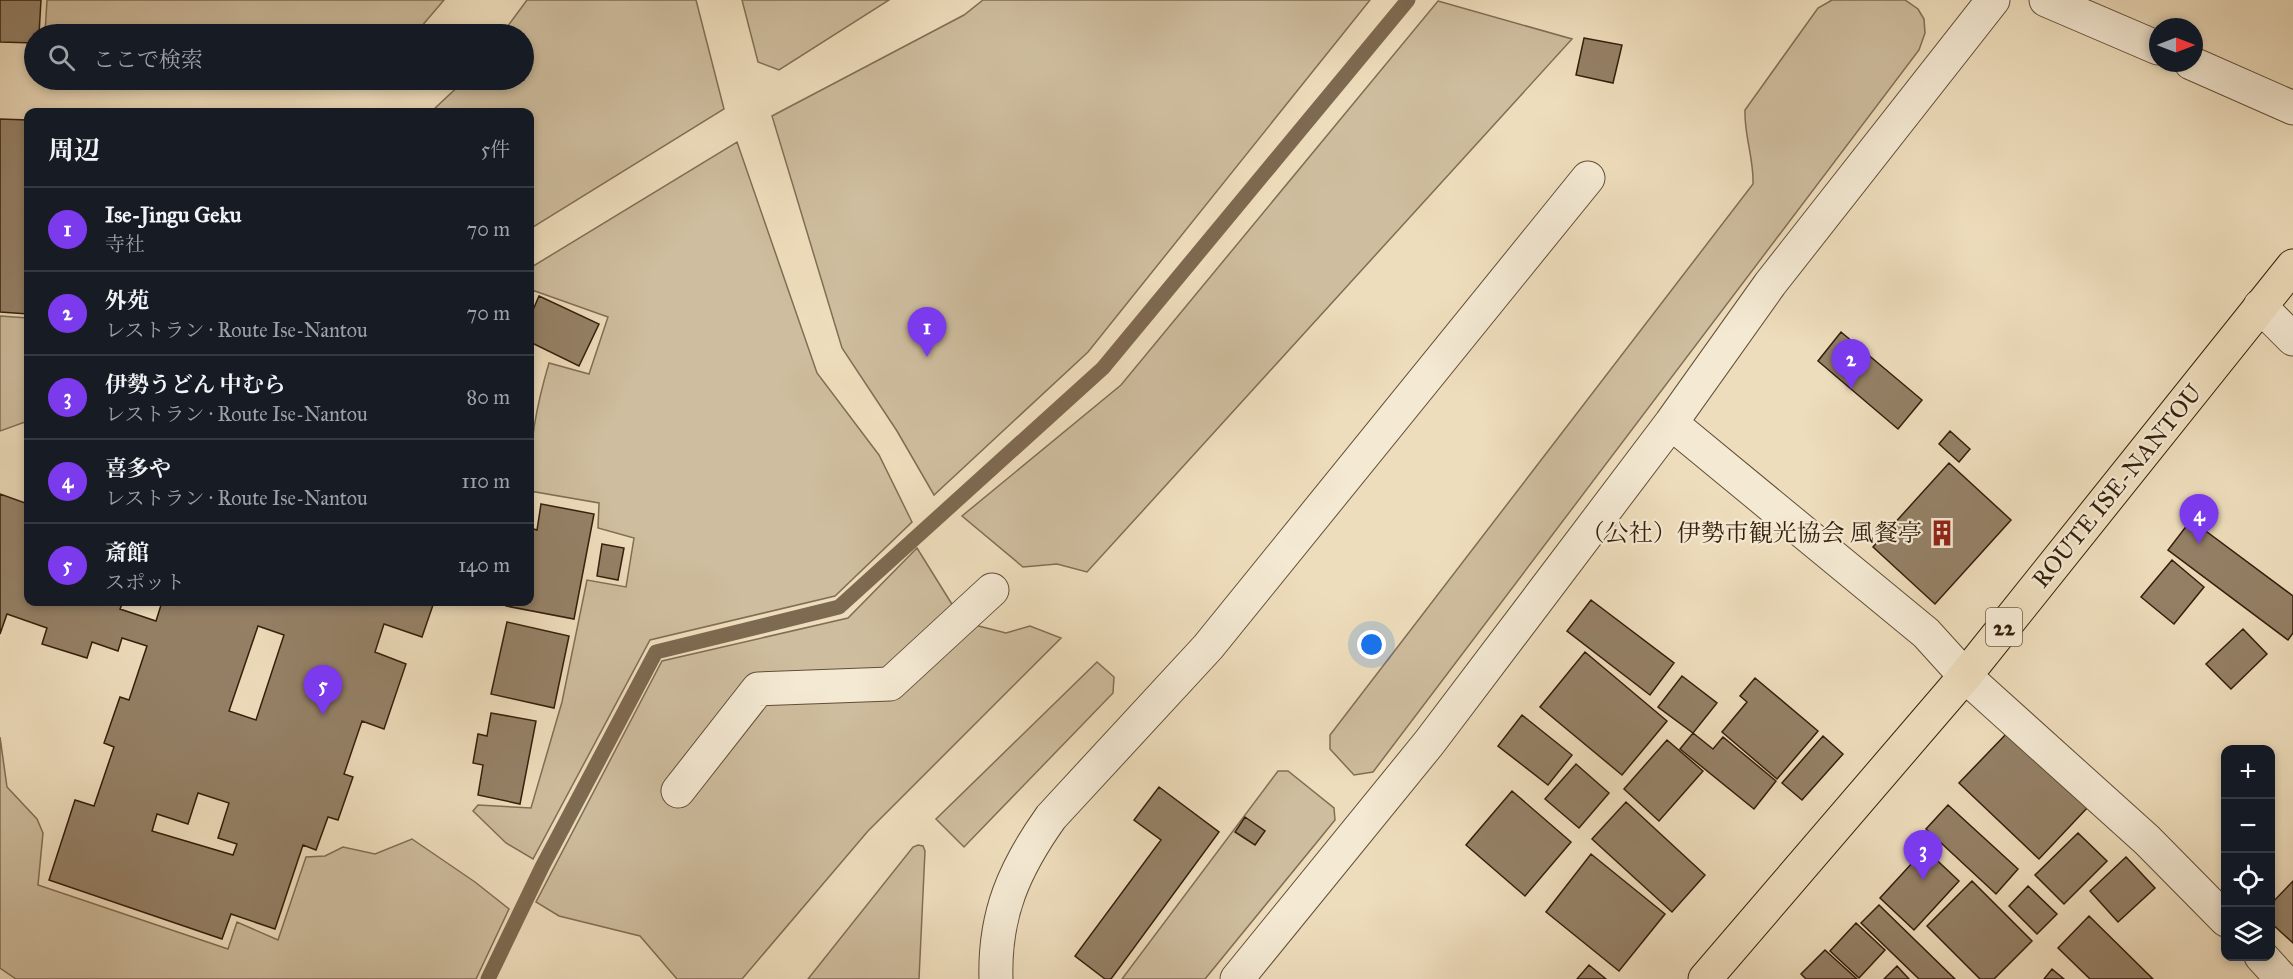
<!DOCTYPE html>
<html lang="ja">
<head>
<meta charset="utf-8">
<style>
  body { margin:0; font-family:"IM FELL Great Primer","Noto Serif JP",serif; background:#20242c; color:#f1f3f6 }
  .controls { position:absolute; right:18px; bottom:18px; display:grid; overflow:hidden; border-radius:12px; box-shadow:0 3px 9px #0003 }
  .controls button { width:54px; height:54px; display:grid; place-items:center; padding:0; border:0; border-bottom:2px solid #363941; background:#171b24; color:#f1f3f6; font:30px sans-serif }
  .compass { position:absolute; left:2149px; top:18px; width:54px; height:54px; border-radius:50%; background:#171b24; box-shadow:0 3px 9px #0003; rotate:90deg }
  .you { position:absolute; left:1372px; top:645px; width:21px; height:21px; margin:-15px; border:4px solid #fff; border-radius:50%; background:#1a73e8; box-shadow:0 0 0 9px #1a73e833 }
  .badge { display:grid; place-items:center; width:39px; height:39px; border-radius:50%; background:#7c3aed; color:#fff; font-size:20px; font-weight:700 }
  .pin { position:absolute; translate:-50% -50px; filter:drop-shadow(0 2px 3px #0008) }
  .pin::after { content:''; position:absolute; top:32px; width:21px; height:18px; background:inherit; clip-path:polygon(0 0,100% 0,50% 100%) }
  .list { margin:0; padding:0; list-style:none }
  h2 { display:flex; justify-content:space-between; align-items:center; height:78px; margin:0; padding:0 24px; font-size:26px }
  h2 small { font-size:20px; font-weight:400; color:#9ea1a6 }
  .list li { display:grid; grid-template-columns:39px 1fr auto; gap:18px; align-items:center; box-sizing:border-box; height:84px; padding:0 24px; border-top:2px solid #363941 }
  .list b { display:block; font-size:22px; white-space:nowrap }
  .list p { margin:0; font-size:20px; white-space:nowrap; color:#9ea1a6 }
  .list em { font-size:20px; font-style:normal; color:#9ea1a6 }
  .icon { flex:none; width:33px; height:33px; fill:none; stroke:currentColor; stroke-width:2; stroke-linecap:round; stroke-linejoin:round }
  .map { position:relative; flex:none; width:2293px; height:979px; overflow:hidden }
  .search { position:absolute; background:#171b24; box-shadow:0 3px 9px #0003; left:24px; top:24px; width:510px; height:66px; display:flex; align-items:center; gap:15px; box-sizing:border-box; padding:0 21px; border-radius:33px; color:#9ea1a6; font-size:22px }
  .panel { position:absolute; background:#171b24; box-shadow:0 3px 9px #0003; left:24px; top:108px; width:510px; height:498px; border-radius:12px }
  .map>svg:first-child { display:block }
  .green { fill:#cebd9e; stroke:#816e54; stroke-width:1.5 }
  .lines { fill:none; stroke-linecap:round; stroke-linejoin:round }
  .stream { stroke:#7e6a51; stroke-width:15 }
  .building { fill:#958167; stroke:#341e0b; stroke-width:1.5; fill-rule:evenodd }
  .minor-casing { stroke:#624e37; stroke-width:35 }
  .major-casing { stroke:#341e0b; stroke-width:35 }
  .minor { stroke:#f4e9d3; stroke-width:33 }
  .major { stroke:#eeddbc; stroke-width:33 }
  .labels { text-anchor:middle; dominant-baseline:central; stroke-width:4.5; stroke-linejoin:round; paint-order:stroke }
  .shield { fill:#f4e9d3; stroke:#6e5b47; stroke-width:1.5 }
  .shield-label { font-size:22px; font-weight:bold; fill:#341e0b }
  .street-label { font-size:24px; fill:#341e0b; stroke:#f4e9d3 }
  .poi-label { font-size:24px; fill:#341e0b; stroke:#f4e9d3; text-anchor:end }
</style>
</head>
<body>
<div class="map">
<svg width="2293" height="979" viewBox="0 0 2293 979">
  <rect width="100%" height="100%" fill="#eeddbc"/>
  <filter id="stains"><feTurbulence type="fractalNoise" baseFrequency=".00333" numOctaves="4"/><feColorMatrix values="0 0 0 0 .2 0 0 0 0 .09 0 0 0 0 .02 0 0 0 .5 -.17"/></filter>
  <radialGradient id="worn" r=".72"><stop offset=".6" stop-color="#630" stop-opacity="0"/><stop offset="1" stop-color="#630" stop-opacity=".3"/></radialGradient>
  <path class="green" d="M47 0H444L415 34H45Z
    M527 0H696L724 109 530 229V112H426L434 109 465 80H524V34H502Z
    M742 0H889L779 70 758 62Z
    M983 0H1370L1088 352 934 495 897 431 842 348 772 116 964 15Z
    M1832 0H1905L1918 9 1924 19 1925 33 1919 50 1373 772 1354 775 1330 749V735L1753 184C1754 158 1744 136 1745 110L1818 8Z
    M1438 1 1572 39 1087 572 1057 564 1023 567 962 516 1121 385Z
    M197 80H360L348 87Z
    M737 142 817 373 879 455 912 522 835 596 650 640 533 859 506 843 473 811 478 805 531 808 562 702 587 580 626 587 634 538 598 528 599 503 530 491C529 445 536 407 549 363L589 374 608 317 532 290 530 296V268Z
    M0 316 28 318V421L0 431Z
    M917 548 963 622 1006 633 1030 626 1061 638 868 831 742 979H677L640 936 559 916 536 902 662 661 848 618Z
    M1097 662 1114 677 1113 693 964 847 936 819Z
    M0 737 7 787 37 819 43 833 38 885 228 949 237 922 278 940 306 857 325 856 343 847 375 854 412 839 475 882 509 909 476 979H16L0 968Z
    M1278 771H1288L1334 808 1335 820 1205 979H1122Z
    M918 845 923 846 925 851 919 979H808L913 847Z"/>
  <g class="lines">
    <path class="stream" d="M488 979 542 867 656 652 839 607 1103 368 1408 0"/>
  </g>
  <path class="building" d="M0 0H41L39 34H34V43L0 42Z
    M1584 38 1622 45 1613 83 1576 75Z
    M0 119 28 120V314L0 312Z
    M539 296 599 324 579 366 530 342V317Z
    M1841 332 1922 400 1898 429 1818 361Z
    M1950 431 1970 449 1959 462 1939 444Z
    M1949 463 2011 520 1935 604 1873 547Z
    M0 494 28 504V602H123L120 609 156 621 162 602H434L422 637 384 624 375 652 406 664 384 729 362 721 344 774 353 777 338 820 328 817 316 850 303 845 275 929 231 914 222 939 49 880 75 800 94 806 114 747 104 743 120 697 129 700 147 646 122 638 118 651 92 642 87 658 42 644 47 628 7 614 0 634ZM258 626 284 635 256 720 229 711ZM198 793 229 803 218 838 237 844 233 855 152 831 157 814 188 824Z
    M541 504 594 514 574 619 506 606 507 602H530V528L537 530Z
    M2191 520 2293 596V633L2288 640 2168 550Z
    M602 544 624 548 618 580 597 576Z
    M2172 560 2204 587 2174 624 2141 597Z
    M1591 600 1674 663 1650 695 1567 631Z
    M507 622 569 636 554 708 491 694Z
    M2243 629 2267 654 2231 689 2206 664Z
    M1585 652 1667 721 1622 775 1540 707Z
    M1682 676 1717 703 1693 733 1658 707Z
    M1755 678 1818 731 1777 779 1722 732 1747 702 1740 696Z
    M491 713 536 721 520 804 478 795 483 765 473 763 478 734 487 736Z
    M1522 715 1572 755 1548 785 1498 746Z
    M2009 731 2088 807 2039 859 1959 783Z
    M1693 733 1713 749 1723 737 1776 781 1754 809 1680 749Z
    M1823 736 1843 754 1802 800 1782 783Z
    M1667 740 1703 771 1659 821 1624 789Z
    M1576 764 1609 793 1579 828 1545 799Z
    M1159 787 1219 832 1111 979H1105L1075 956 1161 840 1134 820Z
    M1512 791 1571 842 1525 896 1466 845Z
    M1626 802 1705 875 1672 912 1592 839Z
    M1948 805 2018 869 1996 894 1926 829Z
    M1245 817 1265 831 1255 845 1235 832Z
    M2078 833 2107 861 2064 904 2035 875Z
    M1925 849 1959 881 1914 930 1880 898Z
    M1591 854 1665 914 1619 971 1546 912Z
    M2126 857 2155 888 2118 922 2090 891Z
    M1972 881 2032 941 1994 979H1980L1927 926Z
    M2293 881V943L2270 922V905Z
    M2028 886 2057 914 2037 934 2009 906Z
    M1879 905 1955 979H1919L1861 923Z
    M2089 916 2153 979H2090L2058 948Z
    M1856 923 1885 950 1859 978 1830 951Z
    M1825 950 1857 979H1806L1801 974Z
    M1589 965 1606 979H1577Z
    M1897 966 1909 979H1884Z
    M2052 969 2064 979H2044Z"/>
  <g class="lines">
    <g class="minor-casing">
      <path id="minor" d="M2046 0 2158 48
        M2191 63 2293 108
        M2260 306 2293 339
        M1671 423 1926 633 1965 676 2147 840 2226 920
        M678 791 758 689 890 684 992 590
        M2261 956 2282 979
        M996 979C994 915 1014 869 1051 817L1208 647 1588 178
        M1237 979 1429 743 1671 423 1770 284 1993 0"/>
    </g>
    <g class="major-casing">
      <path id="major" d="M1705 979 1965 676 2293 266"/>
    </g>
    <use href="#minor" class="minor"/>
    <use href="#major" class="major"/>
  </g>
  <defs>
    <g id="building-bare" transform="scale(2.07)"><path d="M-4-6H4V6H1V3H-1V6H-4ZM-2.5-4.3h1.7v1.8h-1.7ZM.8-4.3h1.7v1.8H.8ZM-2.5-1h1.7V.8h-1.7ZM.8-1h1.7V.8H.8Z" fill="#8f2418" stroke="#f4e9d3" stroke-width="2.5" paint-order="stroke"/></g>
  </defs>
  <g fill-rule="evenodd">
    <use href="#building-bare" x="1942" y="533"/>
  </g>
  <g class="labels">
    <rect class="shield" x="1986" y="608" width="36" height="38" rx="4.5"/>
    <g class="shield-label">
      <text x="2004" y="627">22</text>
    </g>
    <g class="street-label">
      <text transform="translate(2117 486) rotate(-51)">ROUTE ISE-NANTOU</text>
    </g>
    <g class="poi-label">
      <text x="1922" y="533">（公社）伊勢市観光協会 風餐亭</text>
    </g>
  </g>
  <rect width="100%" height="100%" filter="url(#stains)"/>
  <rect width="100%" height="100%" fill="url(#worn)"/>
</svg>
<div class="controls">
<button>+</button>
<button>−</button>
<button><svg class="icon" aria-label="locate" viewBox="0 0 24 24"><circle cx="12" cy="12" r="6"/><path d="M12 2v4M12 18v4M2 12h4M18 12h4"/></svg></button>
<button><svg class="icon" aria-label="layers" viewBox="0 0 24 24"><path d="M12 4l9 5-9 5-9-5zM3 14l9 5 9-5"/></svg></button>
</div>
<svg class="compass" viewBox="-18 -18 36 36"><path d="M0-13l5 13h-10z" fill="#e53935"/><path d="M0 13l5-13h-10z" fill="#9ea1a6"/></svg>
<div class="you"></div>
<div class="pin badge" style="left:927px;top:357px">1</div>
<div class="pin badge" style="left:1851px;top:389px">2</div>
<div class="pin badge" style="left:1923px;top:880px">3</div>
<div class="pin badge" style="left:2199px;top:544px">4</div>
<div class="pin badge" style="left:323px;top:715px">5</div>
<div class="search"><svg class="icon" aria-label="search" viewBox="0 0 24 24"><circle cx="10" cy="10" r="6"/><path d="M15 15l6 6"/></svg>ここで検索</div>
<section class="panel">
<h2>周辺<small>5件</small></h2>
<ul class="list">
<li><span class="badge">1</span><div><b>Ise-Jingu Geku</b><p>寺社</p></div><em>70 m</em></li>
<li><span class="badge">2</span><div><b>外苑</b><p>レストラン · Route Ise-Nantou</p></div><em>70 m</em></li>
<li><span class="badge">3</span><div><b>伊勢うどん 中むら</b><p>レストラン · Route Ise-Nantou</p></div><em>80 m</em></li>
<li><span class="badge">4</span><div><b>喜多や</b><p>レストラン · Route Ise-Nantou</p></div><em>110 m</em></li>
<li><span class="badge">5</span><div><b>斎館</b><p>スポット</p></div><em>140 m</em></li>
</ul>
</section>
</div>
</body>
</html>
